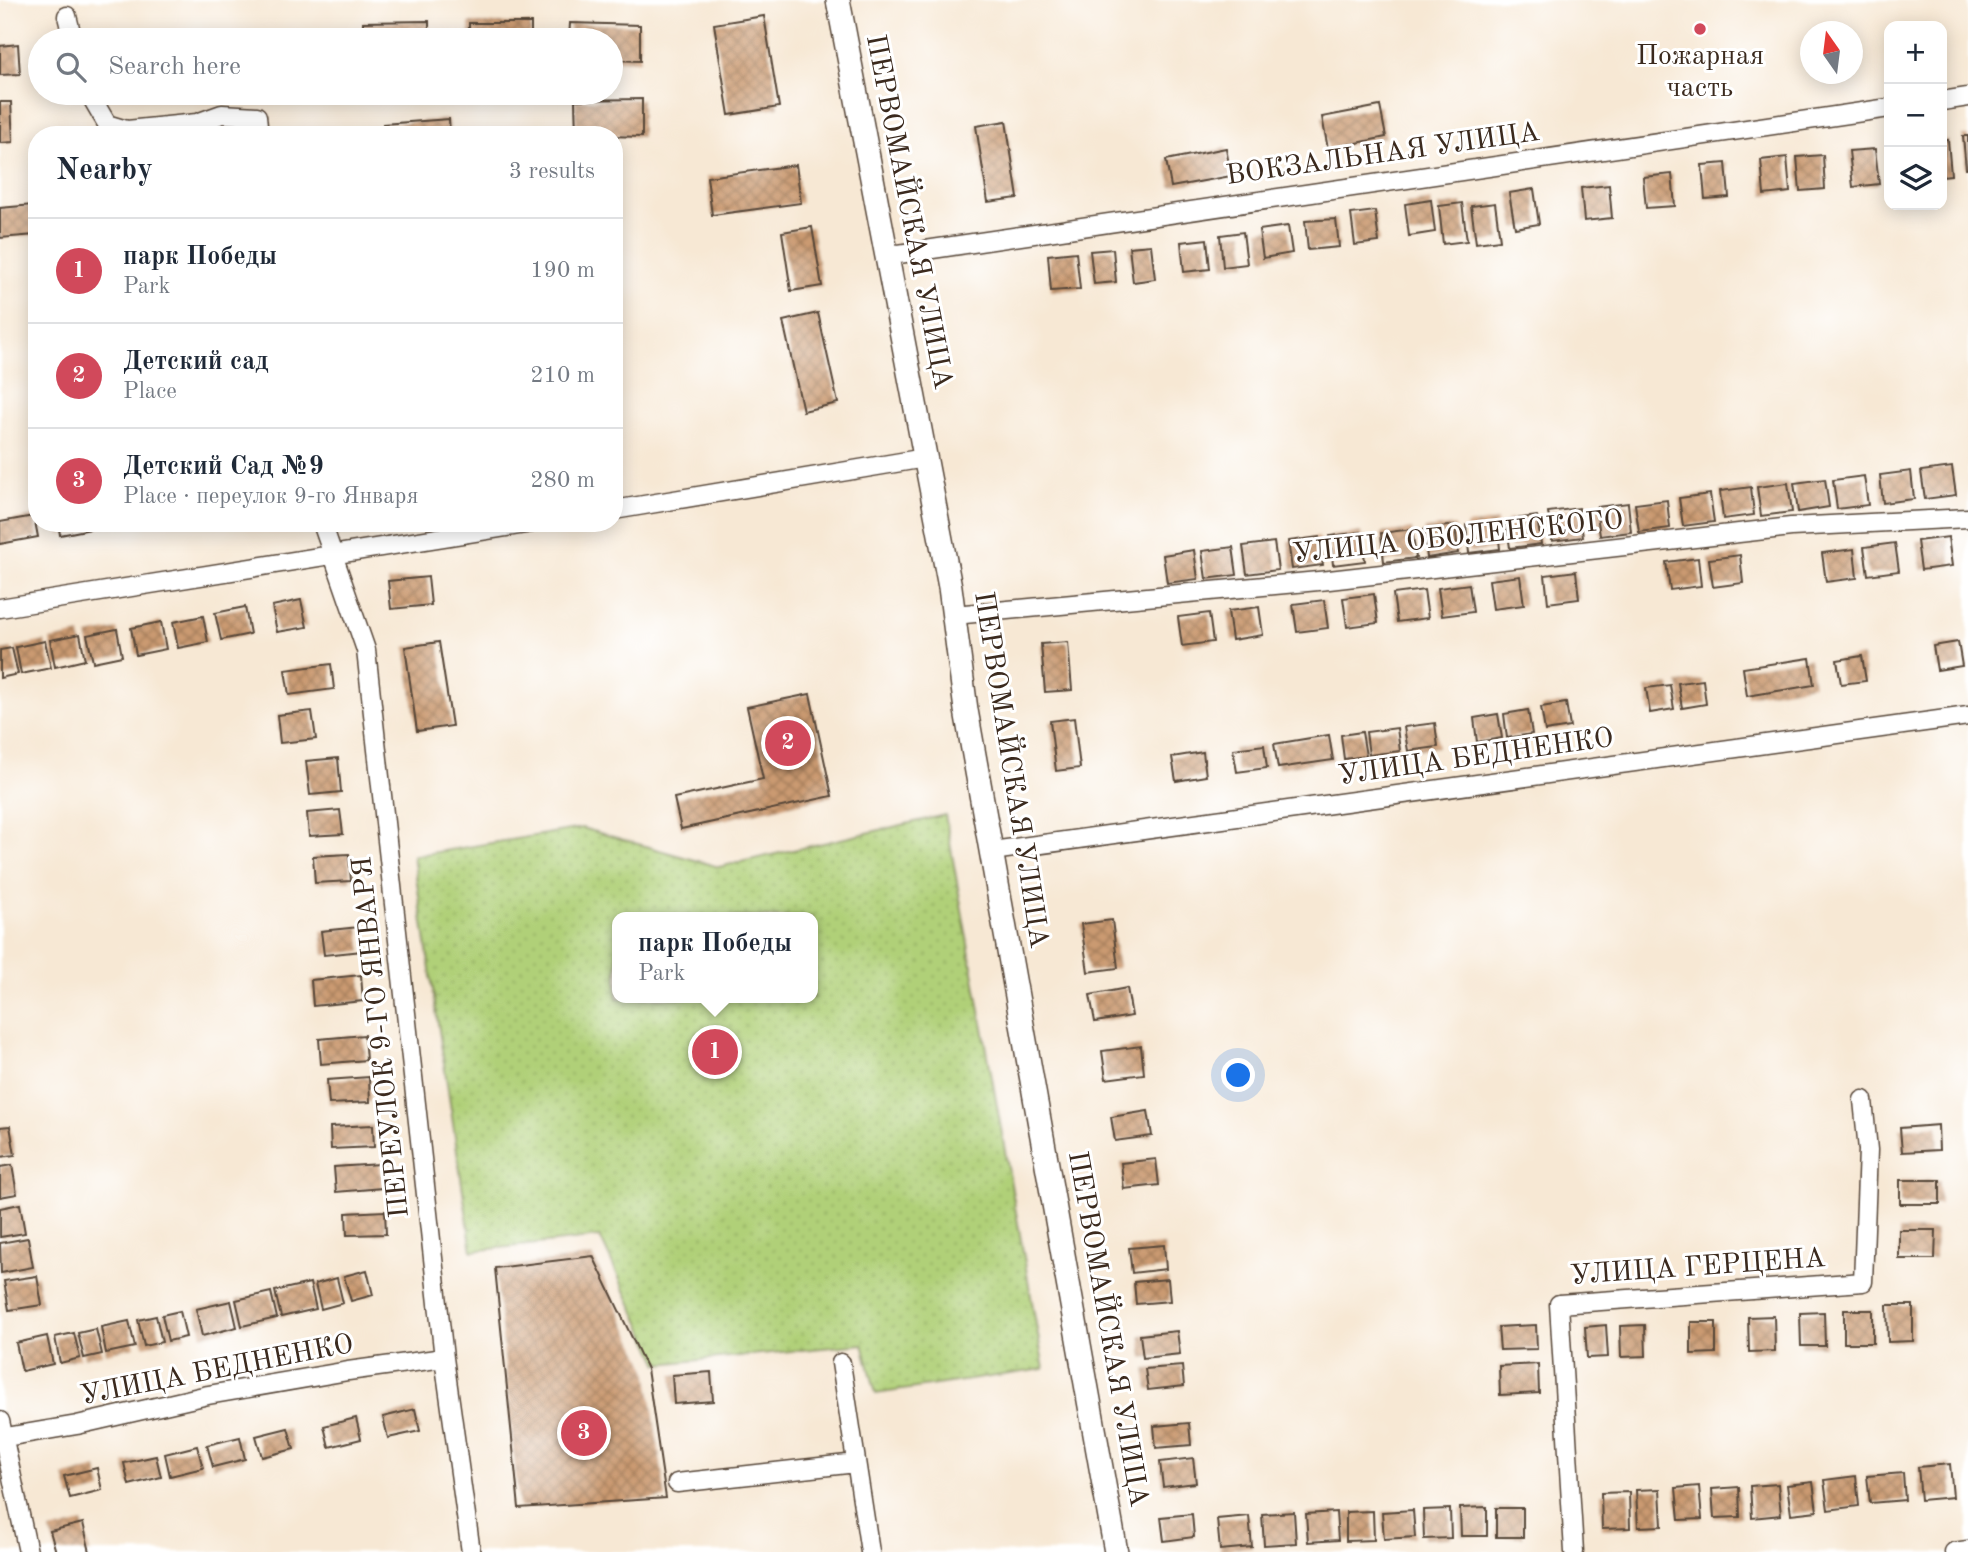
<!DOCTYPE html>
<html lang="en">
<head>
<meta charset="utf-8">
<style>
  body { margin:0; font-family:"Old Standard TT",serif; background:#f6f6f7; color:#1f2937 }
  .controls { position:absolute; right:21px; top:21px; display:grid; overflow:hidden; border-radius:14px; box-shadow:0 4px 18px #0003 }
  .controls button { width:63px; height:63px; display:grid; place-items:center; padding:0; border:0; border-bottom:2px solid #e0e1e3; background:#fff; color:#1f2937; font:35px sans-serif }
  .compass { position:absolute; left:1800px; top:21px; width:63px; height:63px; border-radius:50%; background:#fff; box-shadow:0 4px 18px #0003; rotate:346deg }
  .you { position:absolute; left:1239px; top:1076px; width:24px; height:24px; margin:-18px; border:5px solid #fff; border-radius:50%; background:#1a73e8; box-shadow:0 0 0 10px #1a73e833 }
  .badge { display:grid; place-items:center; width:46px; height:46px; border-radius:50%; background:#d1495b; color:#fff; font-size:23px; font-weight:700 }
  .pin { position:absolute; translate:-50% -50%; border:4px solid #fff; box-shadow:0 2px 7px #0006 }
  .popup { position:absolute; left:612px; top:912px; width:206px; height:91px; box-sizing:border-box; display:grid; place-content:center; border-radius:14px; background:#fff; filter:drop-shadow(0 2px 5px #0005); font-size:23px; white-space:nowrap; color:#747a83 }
  .popup b { font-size:26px; color:#1f2937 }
  .popup::after { content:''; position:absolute; left:50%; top:100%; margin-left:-14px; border:14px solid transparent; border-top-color:#fff }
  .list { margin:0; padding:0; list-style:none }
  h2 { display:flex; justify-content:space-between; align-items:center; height:91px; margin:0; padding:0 28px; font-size:30px }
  h2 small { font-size:23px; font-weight:400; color:#747a83 }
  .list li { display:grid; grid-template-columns:46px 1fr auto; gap:21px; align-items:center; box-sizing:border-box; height:105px; padding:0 28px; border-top:2px solid #e0e1e3 }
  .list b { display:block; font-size:26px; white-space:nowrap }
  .list p { margin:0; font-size:23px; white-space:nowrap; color:#747a83 }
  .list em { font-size:23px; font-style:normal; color:#747a83 }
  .icon { flex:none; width:38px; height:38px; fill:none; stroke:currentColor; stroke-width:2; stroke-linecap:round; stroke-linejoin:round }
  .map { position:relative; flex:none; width:1968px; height:1552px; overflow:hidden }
  .search { position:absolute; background:#fff; box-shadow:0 4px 18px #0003; left:28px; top:28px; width:595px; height:77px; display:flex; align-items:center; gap:18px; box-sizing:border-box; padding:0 24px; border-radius:38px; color:#747a83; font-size:26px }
  .panel { position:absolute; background:#fff; box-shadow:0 4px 18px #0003; left:28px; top:126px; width:595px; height:406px; border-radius:28px }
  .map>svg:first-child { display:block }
  .park { fill:url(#park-dots); stroke:#767d4b; stroke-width:2; fill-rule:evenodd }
  .building { fill:url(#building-cross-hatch) }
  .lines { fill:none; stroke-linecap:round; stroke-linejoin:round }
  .minor-casing { stroke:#574639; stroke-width:21 }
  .major-casing { stroke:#574639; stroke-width:26 }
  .minor { stroke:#fff; stroke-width:18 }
  .major { stroke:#fff; stroke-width:23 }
  .poi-dot { fill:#d1495b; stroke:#fff; stroke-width:2.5 }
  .labels { text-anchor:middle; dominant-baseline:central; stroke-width:6; stroke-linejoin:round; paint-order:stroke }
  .poi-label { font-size:28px; fill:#3b2a1e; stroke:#fff }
  .street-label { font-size:28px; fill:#3b2a1e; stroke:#fff }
</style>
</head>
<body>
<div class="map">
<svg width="1968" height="1552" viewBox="0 0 1968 1552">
  <defs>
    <pattern id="park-dots" width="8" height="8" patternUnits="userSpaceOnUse" patternTransform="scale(1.75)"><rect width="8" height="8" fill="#b0d078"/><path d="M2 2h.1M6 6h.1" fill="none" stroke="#98b367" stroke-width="1.8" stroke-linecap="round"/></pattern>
    <pattern id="building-cross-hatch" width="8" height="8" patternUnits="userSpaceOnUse" patternTransform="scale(1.75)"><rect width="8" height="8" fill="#ca9a71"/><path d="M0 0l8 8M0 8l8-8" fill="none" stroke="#a57e5c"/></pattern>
  </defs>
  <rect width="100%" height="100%" fill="#fff"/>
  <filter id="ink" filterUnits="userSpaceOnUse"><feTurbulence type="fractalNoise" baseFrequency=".0143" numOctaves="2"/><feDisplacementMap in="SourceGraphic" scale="14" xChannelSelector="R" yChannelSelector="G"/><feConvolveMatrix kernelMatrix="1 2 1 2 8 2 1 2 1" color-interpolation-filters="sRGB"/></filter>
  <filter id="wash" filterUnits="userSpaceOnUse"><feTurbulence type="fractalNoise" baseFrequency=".00686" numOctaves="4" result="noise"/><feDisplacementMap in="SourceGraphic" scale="28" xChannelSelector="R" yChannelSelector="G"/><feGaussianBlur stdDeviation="1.57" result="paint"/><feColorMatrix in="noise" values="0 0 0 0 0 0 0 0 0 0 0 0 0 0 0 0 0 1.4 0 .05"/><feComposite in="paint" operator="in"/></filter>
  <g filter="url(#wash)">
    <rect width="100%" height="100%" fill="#f7e8d4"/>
    <path class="park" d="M945 815 1044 1369 876 1394 863 1344 659 1364 600 1237 472 1251 413 856 582 828 719 867ZM617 917H813V998H617Z"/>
    <g id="blocks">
      <path class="building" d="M764 16 779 107 729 115 714 24Z
        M429 21V40H363V22Z
        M469 23H531V40H469Z
        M570 23 640 25V61L611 60V40H569Z
        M18 44 20 74 0 75V46Z
        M642 99V137L576 135 575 100Z
        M0 102H11L13 142 0 143Z
        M1380 106 1386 137 1328 149 1322 117Z
        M449 119 450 135H384L383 124Z
        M1006 121 1018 198 988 202 976 126Z
        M1963 136H1968V169H1966Z
        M1948 140 1951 175 1942 176V141Z
        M1226 148 1231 176 1171 187 1166 160Z
        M1875 149 1879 184 1853 187 1849 151Z
        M1823 155 1825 189 1800 191 1797 157Z
        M1787 157 1790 192 1764 195 1761 160Z
        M1726 163 1729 197 1705 199 1702 165Z
        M796 165 801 203 712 215 707 177Z
        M1672 174 1675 206 1646 208 1643 177Z
        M1609 185 1612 218 1584 221 1581 188Z
        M1534 189 1539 224 1515 228 1509 193Z
        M1431 200 1435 232 1409 236 1405 204Z
        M1462 203 1467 241 1443 244 1439 206Z
        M1495 203 1500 240 1476 243 1471 206Z
        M33 205 35 235 0 238V208Z
        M1375 211 1379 242 1355 245 1351 214Z
        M1336 219 1339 247 1308 250 1305 221Z
        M1288 226 1292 253 1263 258 1259 230Z
        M812 227 822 286 791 291 782 232Z
        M1243 232 1247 264 1223 267 1220 235Z
        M1207 239 1210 269 1184 272 1181 242Z
        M1151 245 1155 279 1133 282 1129 247Z
        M1113 249 1116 282 1094 284 1090 251Z
        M1076 252 1080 289 1051 291 1048 255Z
        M818 313 838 403 803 411 783 321Z
        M1952 467 1956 495 1925 499 1921 471Z
        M1911 471 1914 499 1883 503 1880 475Z
        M1864 476 1868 505 1837 509 1833 480Z
        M1825 479 1829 507 1798 512 1794 483Z
        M1788 483 1792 512 1761 516 1757 487Z
        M1751 487 1754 515 1723 519 1720 491Z
        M1710 494 1714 522 1683 526 1679 498Z
        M1667 500 1670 528 1639 532 1635 504Z
        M1628 503 1631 532 1600 536 1596 507Z
        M1579 508 1583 537 1552 541 1548 512Z
        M34 516 38 537 0 544V522Z
        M1537 516 1541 544 1510 548 1506 520Z
        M1497 521 1500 549 1469 553 1466 525Z
        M58 523H105L106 526 60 535Z
        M1455 525 1458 553 1427 558 1424 529Z
        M1412 529 1416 558 1384 562 1381 533Z
        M1361 532 1365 561 1333 565 1330 536Z
        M1319 537 1323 565 1292 569 1288 541Z
        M1948 537 1952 566 1921 570 1917 541Z
        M1274 542 1278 570 1247 574 1243 546Z
        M1895 543 1899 571 1868 575 1864 547Z
        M1233 547 1237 575 1206 579 1202 551Z
        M1854 549 1857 578 1826 582 1822 553Z
        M1194 550 1198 579 1167 583 1163 555Z
        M1740 555 1743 583 1713 587 1709 559Z
        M1698 558 1701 586 1670 590 1666 562Z
        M1576 571 1579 599 1548 603 1545 575Z
        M1520 576 1524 605 1493 609 1489 580Z
        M428 577 431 605 391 609 388 581Z
        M1469 584 1473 612 1442 616 1438 588Z
        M1424 590 1428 618 1397 622 1393 594Z
        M1374 594 1378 623 1347 627 1343 598Z
        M301 600 307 627 277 632 272 606Z
        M1324 600 1328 628 1297 632 1293 604Z
        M245 607 250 634 221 640 215 613Z
        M1259 607 1263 635 1232 640 1228 611Z
        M1209 613 1213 642 1182 646 1178 617Z
        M203 616 208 642 178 648 173 622Z
        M161 622 166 649 136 655 131 628Z
        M117 629 122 656 93 662 87 635Z
        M80 634 85 660 55 667 50 640Z
        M45 641 51 668 21 674 16 647Z
        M439 642 452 726 417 731 405 647Z
        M1068 642 1072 690 1045 692 1041 644Z
        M1958 642 1962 666 1937 670 1933 646Z
        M12 648 18 674 0 678V650Z
        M1862 656 1866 681 1841 684 1837 660Z
        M1810 658 1814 685 1747 696 1743 668Z
        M331 664 334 689 289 695 285 670Z
        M1703 680 1706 704 1682 708 1678 683Z
        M1670 685 1674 709 1650 713 1646 688Z
        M810 694 832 796 681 829 674 798 763 779 747 707Z
        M1566 703 1570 727 1545 731 1541 707Z
        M1528 710 1532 734 1507 738 1504 714Z
        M312 711 316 739 280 743 277 715Z
        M1498 714 1502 738 1477 742 1474 718Z
        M1074 718 1080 768 1056 771 1050 721Z
        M1435 723 1438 747 1408 751 1404 727Z
        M1397 728 1400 751 1369 755 1366 732Z
        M1362 732 1366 756 1344 759 1341 735Z
        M1329 735 1333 760 1278 768 1274 744Z
        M1264 745 1267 768 1237 772 1233 749Z
        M1203 752 1206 776 1176 781 1172 757Z
        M338 758 341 792 310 795 306 761Z
        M340 810 343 834 309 836 307 813Z
        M349 854 351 881 315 883 313 856Z
        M1112 920 1118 968 1088 972 1081 924Z
        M359 927 362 951 324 955 321 931Z
        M361 975 363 1001 313 1006 311 980Z
        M1127 988 1132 1016 1095 1022 1090 995Z
        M364 1035 366 1060 321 1064 319 1039Z
        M1141 1046 1144 1074 1106 1079 1102 1051Z
        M369 1077 370 1102 329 1104 327 1080Z
        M1148 1111 1152 1136 1115 1141 1111 1117Z
        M373 1125 374 1147 331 1149 330 1127Z
        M1938 1125 1939 1150 1902 1152 1900 1128Z
        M10 1126 15 1155 0 1157V1127Z
        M1156 1159 1159 1185 1124 1189 1121 1163Z
        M380 1164 382 1188 336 1192 334 1167Z
        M12 1165 17 1194 0 1197V1167Z
        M1900 1180H1940V1204H1900Z
        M20 1204 25 1233 0 1237V1208Z
        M385 1211 386 1234 347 1235 346 1213Z
        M1899 1230H1936L1935 1259H1899Z
        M28 1238 33 1267 1 1273 0 1243Z
        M1164 1245 1166 1269 1132 1273 1129 1248Z
        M593 1256 647 1369 666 1498 519 1508 495 1268Z
        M367 1270 373 1295 351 1301 344 1276Z
        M37 1276 42 1305 9 1310 4 1281Z
        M337 1278 343 1303 321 1309 315 1284Z
        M1168 1279 1170 1301 1136 1304 1134 1282Z
        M310 1283 316 1309 281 1317 275 1291Z
        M271 1292 277 1318 242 1326 236 1300Z
        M231 1301 237 1327 202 1336 196 1309Z
        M1887 1305H1913V1341L1888 1342Z
        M1844 1310H1873V1343H1844Z
        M180 1311 186 1337 168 1341 162 1315Z
        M1824 1312 1825 1346H1801L1800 1313Z
        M156 1316 162 1342 144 1346 138 1320Z
        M1774 1316 1775 1351 1749 1352 1748 1317Z
        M129 1321 135 1347 106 1353 101 1327Z
        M1691 1322H1716V1353L1691 1354Z
        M1536 1325 1537 1349 1500 1350 1498 1327Z
        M1606 1325 1608 1357 1587 1358 1585 1327Z
        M1645 1325 1646 1356 1621 1357 1620 1326Z
        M96 1329 102 1354 84 1358 78 1333Z
        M1177 1331 1180 1354 1143 1358 1140 1335Z
        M74 1333 80 1358 60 1363 55 1337Z
        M47 1336 53 1364 22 1371 16 1343Z
        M1538 1364 1539 1393 1500 1395 1499 1366Z
        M1182 1366 1184 1386 1148 1390 1145 1369Z
        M711 1372 713 1401 674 1404 672 1375Z
        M415 1409 420 1431 388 1438 383 1417Z
        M356 1418 361 1439 329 1447 324 1426Z
        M1189 1423 1191 1445 1156 1448 1154 1426Z
        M288 1428 294 1449 262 1457 256 1436Z
        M240 1437 245 1459 213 1467 207 1445Z
        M197 1446 203 1468 170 1476 165 1454Z
        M156 1456 161 1477 129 1485 124 1463Z
        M1193 1458 1196 1483 1163 1487 1160 1462Z
        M1950 1464 1953 1497 1921 1500 1918 1467Z
        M97 1468 102 1490 70 1498 64 1476Z
        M1903 1473 1905 1500 1870 1503 1867 1476Z
        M1856 1476 1859 1506 1828 1510 1824 1480Z
        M1813 1482 1817 1511 1791 1514 1787 1485Z
        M1778 1484 1781 1515 1752 1518 1750 1486Z
        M1699 1486 1702 1519 1679 1520 1676 1488Z
        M1739 1487 1740 1517 1714 1518 1712 1489Z
        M1660 1489 1662 1526 1638 1527 1636 1490Z
        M1629 1492 1630 1528 1602 1529 1601 1493Z
        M1487 1507V1536H1461L1460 1508Z
        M1496 1508H1523V1537H1496Z
        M1450 1509 1451 1538 1424 1539 1423 1510Z
        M1413 1510 1415 1537 1384 1539 1382 1512Z
        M1373 1511 1374 1540 1346 1541V1512Z
        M1294 1512 1296 1543 1264 1545 1262 1514Z
        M1336 1512 1338 1540 1308 1542 1306 1514Z
        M1192 1514 1194 1537 1164 1541 1161 1517Z
        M1249 1516 1252 1547 1220 1550 1217 1519Z
        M83 1523 90 1552H56L50 1531Z"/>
    </g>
  </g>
  <g filter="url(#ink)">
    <use href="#blocks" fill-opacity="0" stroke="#574639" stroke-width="2"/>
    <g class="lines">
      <g class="minor-casing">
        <path id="minor" d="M67 16 73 40
          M89 93 107 124 127 130 197 123 222 114 257 116 259 135
          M1942 101 1968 97
          M885 256 1889 108
          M614 510 925 458
          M322 523 366 650 444 1358 471 1552
          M0 608 532 523
          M954 615 1329 580 1791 527 1968 518
          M992 851 1968 716
          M841 1363 870 1552
          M0 1421 28 1552
          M0 1438 77 1425 208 1395 348 1371 444 1358
          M677 1483 856 1463
          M1574 1552 1559 1304 1863 1282 1868 1150 1863 1100
          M1954 1552 1968 1550"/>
      </g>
      <g class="major-casing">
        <path id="major" d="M838 0 950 587 966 710 1116 1552"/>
      </g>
      <use href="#minor" class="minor"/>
      <use href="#major" class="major"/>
    </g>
  </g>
  <circle class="poi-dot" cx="1700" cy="29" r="7"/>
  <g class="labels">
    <g class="poi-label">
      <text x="1700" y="57">Пожарная<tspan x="1700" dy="32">часть</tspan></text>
    </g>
    <g class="street-label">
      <text transform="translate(1383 155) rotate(-8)">ВОКЗАЛЬНАЯ УЛИЦА</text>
      <text transform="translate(908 212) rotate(79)">ПЕРВОМАЙСКАЯ УЛИЦА</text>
      <text transform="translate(1458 538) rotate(-6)">УЛИЦА ОБОЛЕНСКОГО</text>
      <text transform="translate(1476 758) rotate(-8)">УЛИЦА БЕДНЕНКО</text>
      <text transform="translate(1010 770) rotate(81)">ПЕРВОМАЙСКАЯ УЛИЦА</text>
      <text transform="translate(382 1037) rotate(-96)">ПЕРЕУЛОК 9-ГО ЯНВАРЯ</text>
      <text transform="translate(1698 1268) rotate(-4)">УЛИЦА ГЕРЦЕНА</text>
      <text transform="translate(1107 1329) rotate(80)">ПЕРВОМАЙСКАЯ УЛИЦА</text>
      <text transform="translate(217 1371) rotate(-11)">УЛИЦА БЕДНЕНКО</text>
    </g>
  </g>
</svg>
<div class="controls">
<button>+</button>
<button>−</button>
<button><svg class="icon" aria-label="layers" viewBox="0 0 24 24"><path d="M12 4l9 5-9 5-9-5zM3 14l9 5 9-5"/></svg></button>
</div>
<svg class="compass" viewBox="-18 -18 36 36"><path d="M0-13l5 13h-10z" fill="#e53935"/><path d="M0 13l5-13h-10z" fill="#747a83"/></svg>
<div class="you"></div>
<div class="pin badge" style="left:715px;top:1052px">1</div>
<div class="popup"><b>парк Победы</b>Park</div>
<div class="pin badge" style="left:788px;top:743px">2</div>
<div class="pin badge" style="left:584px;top:1433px">3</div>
<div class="search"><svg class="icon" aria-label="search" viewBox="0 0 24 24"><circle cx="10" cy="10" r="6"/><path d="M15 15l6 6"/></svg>Search here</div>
<section class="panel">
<h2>Nearby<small>3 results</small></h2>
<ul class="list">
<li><span class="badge">1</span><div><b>парк Победы</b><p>Park</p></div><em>190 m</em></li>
<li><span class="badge">2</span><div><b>Детский сад</b><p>Place</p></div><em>210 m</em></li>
<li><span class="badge">3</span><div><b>Детский Сад №9</b><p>Place · переулок 9-го Января</p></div><em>280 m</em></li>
</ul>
</section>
</div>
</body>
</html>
